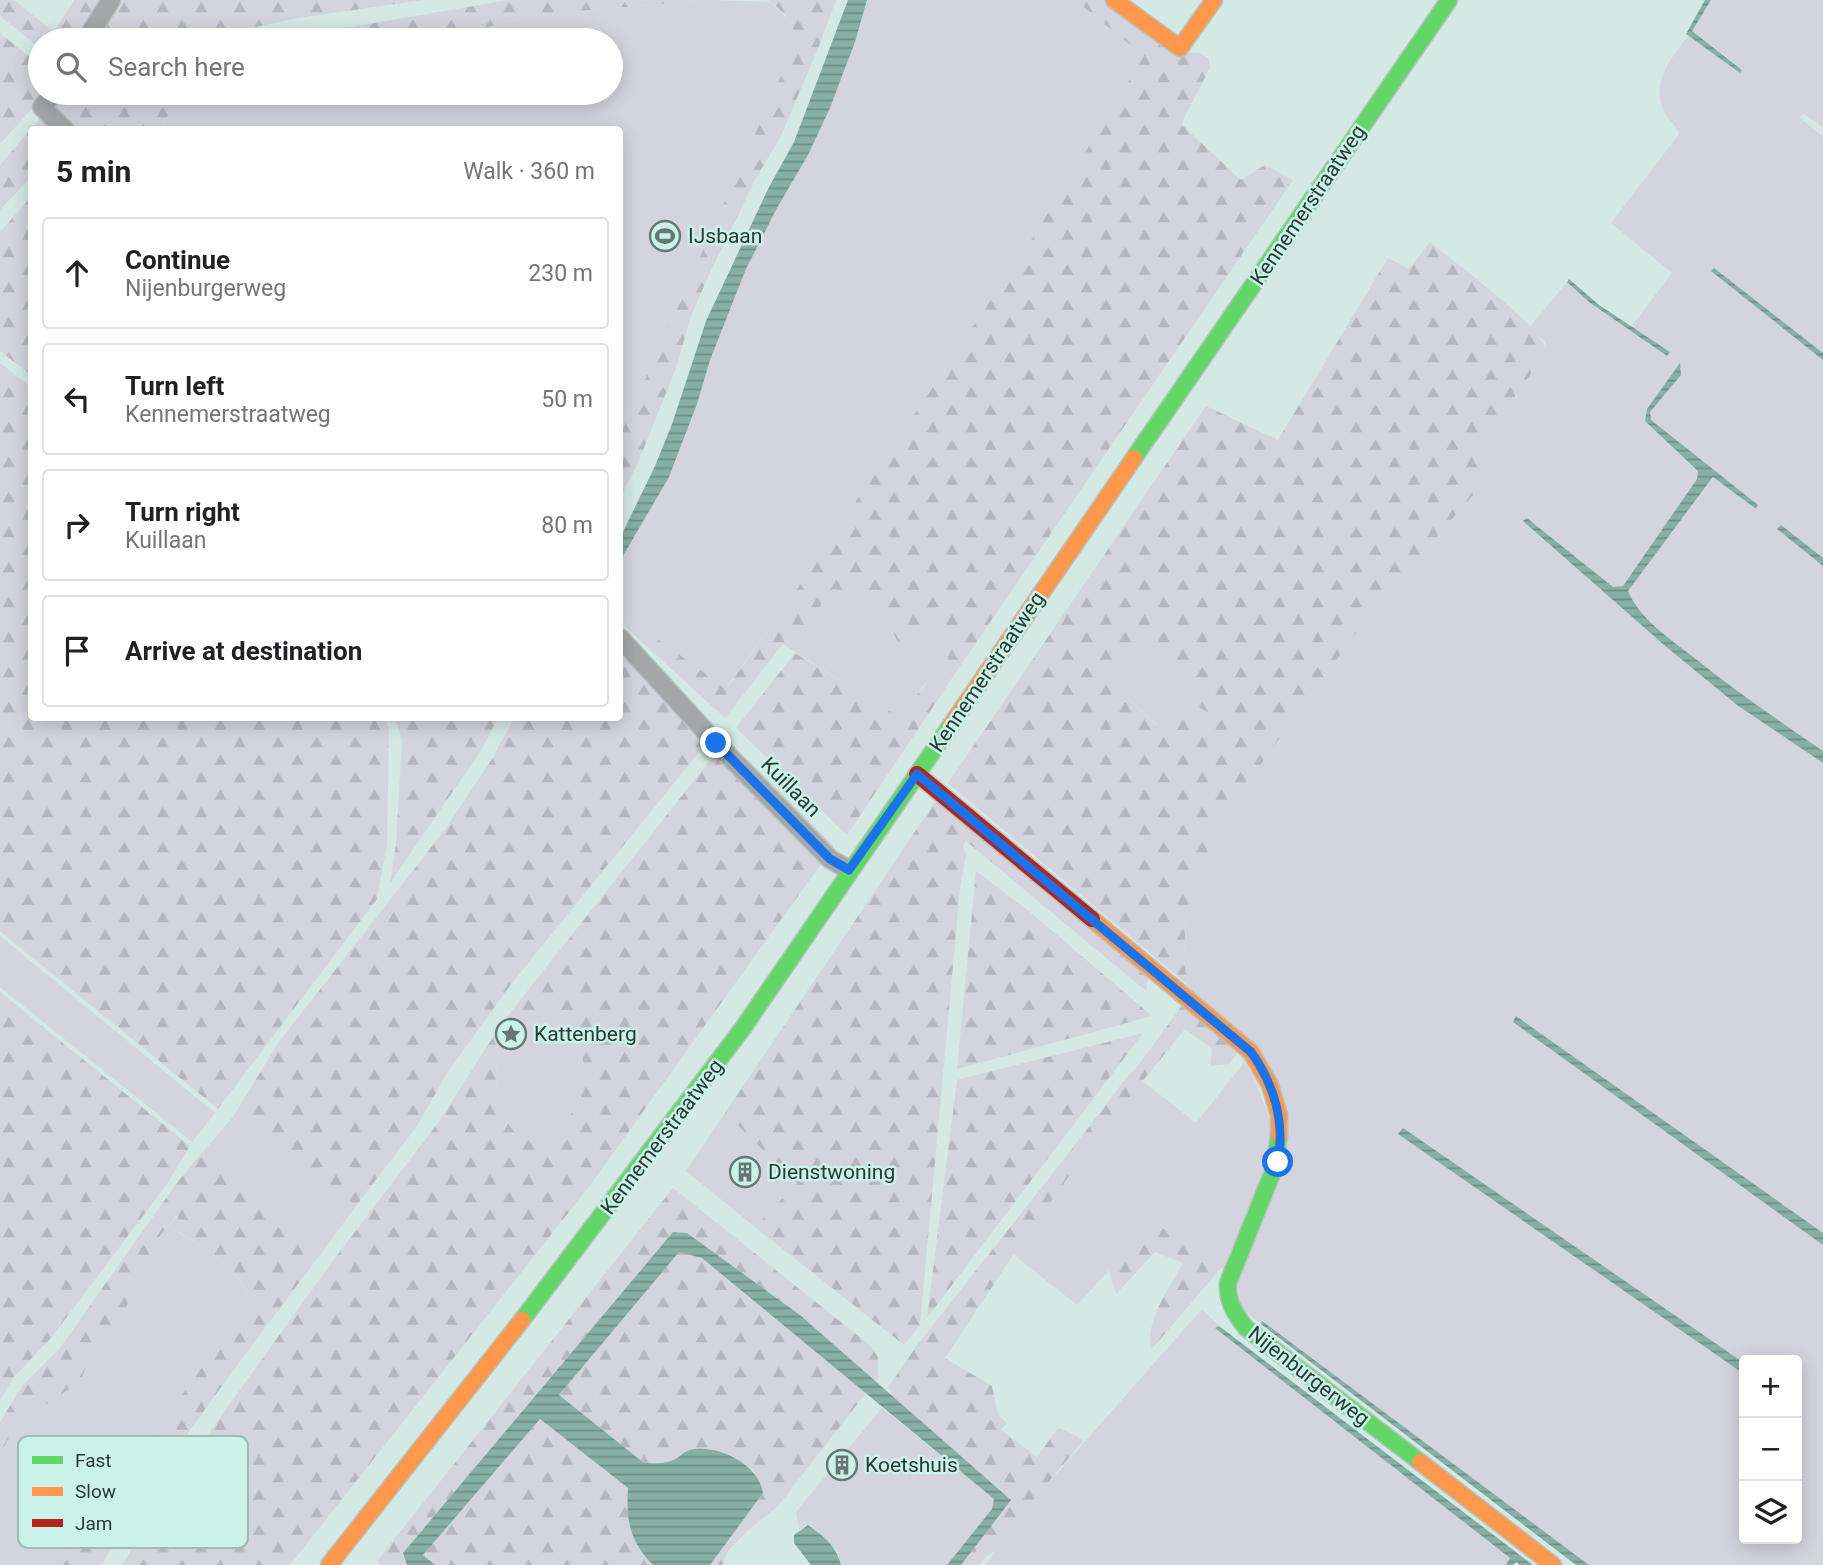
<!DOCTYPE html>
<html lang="en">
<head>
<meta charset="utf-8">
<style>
  body { margin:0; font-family:Roboto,sans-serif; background:#f2f2f2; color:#202124 }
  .controls { position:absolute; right:21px; bottom:21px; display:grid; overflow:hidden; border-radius:7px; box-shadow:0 4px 18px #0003 }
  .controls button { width:63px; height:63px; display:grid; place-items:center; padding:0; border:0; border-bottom:2px solid #e0e0e0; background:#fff; color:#202124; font:35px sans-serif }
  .stop { position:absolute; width:21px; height:21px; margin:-16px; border:5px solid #1a73e8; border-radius:50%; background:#fff }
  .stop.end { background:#1a73e8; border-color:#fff; box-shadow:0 2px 7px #0008 }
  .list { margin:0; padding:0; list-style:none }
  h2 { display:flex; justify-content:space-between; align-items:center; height:91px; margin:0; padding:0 28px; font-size:30px }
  h2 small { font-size:23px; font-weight:400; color:#757577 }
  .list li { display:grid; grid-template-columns:46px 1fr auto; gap:21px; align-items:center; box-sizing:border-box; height:112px; margin:0 14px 14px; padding:0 14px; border:2px solid #e0e0e0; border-radius:7px }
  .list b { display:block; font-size:26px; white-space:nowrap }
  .list p { margin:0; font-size:23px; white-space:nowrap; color:#757577 }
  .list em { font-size:23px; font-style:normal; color:#757577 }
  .icon { flex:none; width:38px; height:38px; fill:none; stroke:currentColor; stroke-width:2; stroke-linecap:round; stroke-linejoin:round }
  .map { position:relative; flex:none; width:1823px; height:1565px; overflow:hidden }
  .search { position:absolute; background:#fff; box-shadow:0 4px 18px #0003; left:28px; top:28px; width:595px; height:77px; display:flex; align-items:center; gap:18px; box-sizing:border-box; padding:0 24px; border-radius:38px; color:#757577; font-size:26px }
  .panel { position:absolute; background:#fff; box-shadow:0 4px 18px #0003; left:28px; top:126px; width:595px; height:595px; border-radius:7px }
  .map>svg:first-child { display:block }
  .green { fill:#d3d4de; fill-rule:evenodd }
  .forest { fill:url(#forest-firs); fill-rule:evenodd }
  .water { fill:url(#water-rules) }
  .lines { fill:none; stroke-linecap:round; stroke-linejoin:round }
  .street-casing { stroke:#b4c4c0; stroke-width:21 }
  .fast-casing { stroke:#b4c4c0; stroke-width:19 }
  .slow-casing { stroke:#b4c4c0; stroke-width:19 }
  .jam-casing { stroke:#b4c4c0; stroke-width:19 }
  .street { stroke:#a5a6a8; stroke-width:18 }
  .fast { stroke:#63d668; stroke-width:16 }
  .slow { stroke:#ff974d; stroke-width:16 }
  .jam { stroke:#b3261e; stroke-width:16 }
  .route { stroke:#1a73e8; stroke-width:9 }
  .labels { text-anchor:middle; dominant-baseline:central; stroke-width:5; stroke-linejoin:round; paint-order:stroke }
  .street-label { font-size:21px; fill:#2a3a36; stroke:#cbf2e9 }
  .poi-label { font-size:21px; fill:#2a3a36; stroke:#cbf2e9; text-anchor:start }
  .key { fill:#cbf2e9; stroke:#9bbbb3; stroke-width:2 }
  .key-label { font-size:19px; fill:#2a3a36 }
</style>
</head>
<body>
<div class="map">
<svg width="1823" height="1565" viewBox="0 0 1823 1565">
  <defs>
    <pattern id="forest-firs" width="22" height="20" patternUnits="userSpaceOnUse" patternTransform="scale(1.75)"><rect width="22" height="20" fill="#d3d4de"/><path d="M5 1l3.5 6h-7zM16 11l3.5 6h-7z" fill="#b5b7bf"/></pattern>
    <pattern id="water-rules" width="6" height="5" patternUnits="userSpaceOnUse" patternTransform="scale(1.75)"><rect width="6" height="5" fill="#86afa6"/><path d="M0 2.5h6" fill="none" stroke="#6e8f88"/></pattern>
  </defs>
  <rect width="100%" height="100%" fill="#d4e9e4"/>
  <path class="green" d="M711 0 770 2C785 17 799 24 794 47L620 435V130H161L164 121 184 93H611V40H418L479 29 542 14Z
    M867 0H1075L1145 56 1035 234 783 610 725 689 620 611V561L669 477 697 404 710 360 746 269 777 208 808 155 830 108 855 42Z
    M1711 0H1823V128L1804 114 1799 117 1823 137V751C1778 720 1734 690 1692 656 1670 639 1639 618 1628 591L1714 477 1755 509 1757 506 1650 420V412L1681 375 1677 366C1668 386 1649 399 1645 421L1699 471 1697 479 1623 586 1613 587 1528 518 1523 521 1664 645 1737 705 1823 763V1565H1576L1242 1309 1237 1284 1284 1116 1188 985 1184 960 1186 915 1195 880 1216 831 1253 775 1375 607 1489 477 1484 440 1547 351 1545 342 1530 327 1567 282 1589 302 1666 356 1670 352 1631 327 1672 273 1611 223 1679 134C1676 125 1668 119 1664 111 1650 83 1672 57 1688 36L1740 72 1742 69 1692 31ZM1744 1360H1797V1539H1744Z
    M833 589C858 594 884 596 892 625 894 633 894 639 901 644L910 643 927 627 945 634 948 661 958 669 943 692 926 682 900 718 789 648Z
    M1138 641 1196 686 1218 719 1203 735 1157 725 1107 679Z
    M0 936 215 1113 192 1142 0 987Z
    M552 1017 573 1030 583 1054 581 1098 553 1143C542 1143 531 1144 521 1138 495 1122 488 1059 507 1036 517 1024 537 1019 552 1017Z
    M1247 1059 1276 1136 1227 1272 1154 1222 1077 1305 999 1243 1131 1072 1196 1123Z
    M725 1113 797 1183 755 1227 686 1171Z
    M233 1117 356 1206 323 1251 201 1154Z
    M179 1214V1233C204 1247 244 1271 249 1301L61 1565H0V1454L16 1425 81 1381 90 1354 119 1322 160 1236Z
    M1202 1309 1219 1326 1216 1328 1511 1558 1506 1565H986L996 1550 985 1558 1000 1538Z
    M882 1408 994 1499 992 1509 947 1565H841L837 1550 808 1525 799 1530 796 1512Z"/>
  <path class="forest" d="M0 0H14L54 32 74 0H103L78 40H40V48L0 16Z
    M124 0H423L298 18 192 40H98Z
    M508 0H711L542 14 479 29 418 40H276Z
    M768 0H836L819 46 781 136 755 180 708 277 691 316 676 368 638 463 620 498V435L794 47C798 25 784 12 768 0Z
    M1075 0H1104L1181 54 1199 52 1209 59 1210 68 1181 124 1241 180 1265 165 1293 180 958 669 948 661 945 634 927 627 910 643 901 644C894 639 894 634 892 625 884 596 858 594 833 589L789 648 783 644 725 718 620 622V611L726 689 783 610 1035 234 1144 56Z
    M0 33 40 65V93H46L0 144Z
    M77 93H184L164 121 161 129H76L51 106 57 100Z
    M41 117 55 129 32 130 31 177 0 210V165Z
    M31 197V375L0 351V232Z
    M1430 242C1454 262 1542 326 1547 351L1484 440 1489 477 1375 607 1253 775 1216 831 1195 880 1186 915 1184 960 1188 985 948 783 1206 406 1278 440 1388 258 1409 269ZM1138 641 1196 686 1188 700 1218 719 1203 735 1175 708 1156 725 1107 679Z
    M0 363 31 387 32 718H385L389 728 387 844 377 899 218 1109 0 931Z
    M620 641 717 730 512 983 449 1070 417 1126 356 1206 233 1117 278 1043 444 831 492 759 514 718H620Z
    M795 653 900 717 927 682 943 692 847 835 736 728Z
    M395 718H498L480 752 390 883 396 845 402 740Z
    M727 739 834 846 591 1184 290 1565H122L180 1473 335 1258 438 1123 502 1023ZM552 1017 573 1030 583 1054 581 1098 553 1143C542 1143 531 1143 521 1137 495 1122 488 1059 507 1036 517 1024 537 1019 552 1017Z
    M937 799 1149 973 1146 991 966 841 963 846 966 855 960 889 920 1325 904 1345 755 1227 797 1183 725 1113Z
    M976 871 1030 912 1152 1016 957 1069Z
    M0 992 190 1146 167 1184 51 1338 13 1378 0 1400Z
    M1183 1004 1238 1052 1229 1064 1210 1066 1212 1049 1185 1029 1097 1137 1013 1255 945 1358 992 1386 998 1415 1007 1423 1001 1430 1037 1457 1058 1428 1077 1436 1083 1441 979 1565H961L1010 1499 892 1397 889 1386 915 1348 1146 1055Z
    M1143 1033 927 1318 957 1080Z
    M201 1154 323 1251C246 1353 167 1456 101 1565H61L249 1301C245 1271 203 1247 179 1232L178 1214 160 1236 119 1322 90 1354 81 1381 16 1425 0 1454V1422L23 1385 60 1348 176 1184Z
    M673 1188 871 1346 878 1357V1377L874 1381 800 1315 687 1233 673 1232 403 1553 407 1565H381L377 1561Z
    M1154 1222 1221 1268 1151 1350C1145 1320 1169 1289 1183 1263L1155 1252 1116 1294 1109 1270Z
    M679 1251 702 1258 866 1393 778 1506 747 1531 729 1550 722 1565H710L763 1493 753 1470 725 1454 690 1450 671 1462 644 1463 559 1395Z
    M540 1419 628 1488C626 1518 630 1543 653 1565H435L423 1555Z"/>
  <path class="water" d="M848 0H867L855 42 830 108 808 155 777 208 746 269 710 360 697 404 669 477 620 561V538L655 466 672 424 706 321 769 187 794 142Z
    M1705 0H1711L1692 31 1742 70 1740 73 1686 34Z
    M1714 268 1823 353V360L1711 271Z
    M1569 279 1599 305 1670 352 1667 356 1589 302 1567 282Z
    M1680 363 1681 375 1650 412 1651 420 1758 505 1756 509 1713 477 1628 591C1639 618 1670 639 1692 656 1734 690 1778 720 1823 751V763L1737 705 1664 645 1523 521 1527 518 1613 587 1623 586 1697 479 1698 471 1645 421 1647 409Z
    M1781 525 1823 558V566L1777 529Z
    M1516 1016 1823 1233V1245L1513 1022Z
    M1403 1128 1744 1363V1374L1398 1134Z
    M673 1232 687 1233 800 1315 1011 1500 961 1565H947L992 1509 994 1499 702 1258 679 1252 559 1395 644 1463C652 1463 663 1464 671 1461 678 1459 683 1452 690 1450 717 1443 760 1465 763 1493L710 1565H653C629 1541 626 1519 628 1488L540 1419 423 1555 435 1565H407L403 1553Z
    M1262 1321 1589 1565H1576L1261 1324Z
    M1219 1326 1533 1565H1520L1516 1562 1513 1565H1506L1510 1558 1215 1328Z
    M808 1525C824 1537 836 1545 841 1565H811L794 1543V1535Z"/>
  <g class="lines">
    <g class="street-casing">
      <path id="street" d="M86 40 111 0
        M54 93 42 107 65 130
        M620 638 716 743 830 859 849 870"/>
    </g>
    <g class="fast-casing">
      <path id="fast" d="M1134 458 1449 0
        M1279 1135 1274 1169 1228 1283C1227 1302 1235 1314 1246 1328L1420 1462
        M522 1320 743 1028 951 725"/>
    </g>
    <g class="slow-casing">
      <path id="slow" d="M1114 0 1180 48 1214 0
        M951 725 1134 458
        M1092 919 1251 1052 1270 1085 1279 1115V1135
        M1420 1462 1553 1565
        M329 1565 522 1320"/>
    </g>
    <g class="jam-casing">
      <path id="jam" d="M917 774 1092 919"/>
    </g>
    <use href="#street" class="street"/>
    <use href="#fast" class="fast"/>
    <use href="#slow" class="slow"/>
    <use href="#jam" class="jam"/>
  </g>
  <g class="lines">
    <path class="route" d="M716 743 830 859 849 870 917 774 1251 1052C1275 1086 1285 1121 1278 1162"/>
  </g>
  <defs>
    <g id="stadium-ring" transform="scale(1.575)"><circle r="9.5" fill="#cbf2e9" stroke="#667773" stroke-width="1.5"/><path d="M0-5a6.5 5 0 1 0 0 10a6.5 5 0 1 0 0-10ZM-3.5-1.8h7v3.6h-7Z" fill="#667773"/></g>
    <g id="sight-ring" transform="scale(1.575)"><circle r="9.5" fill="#cbf2e9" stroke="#667773" stroke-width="1.5"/><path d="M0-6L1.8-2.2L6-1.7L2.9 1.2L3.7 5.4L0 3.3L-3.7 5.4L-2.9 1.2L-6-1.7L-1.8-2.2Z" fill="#667773"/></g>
    <g id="building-ring" transform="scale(1.575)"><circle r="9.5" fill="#cbf2e9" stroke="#667773" stroke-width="1.5"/><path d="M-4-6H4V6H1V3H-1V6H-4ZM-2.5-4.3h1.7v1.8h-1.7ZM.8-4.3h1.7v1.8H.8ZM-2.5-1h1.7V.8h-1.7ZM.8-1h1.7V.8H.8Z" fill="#667773"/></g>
  </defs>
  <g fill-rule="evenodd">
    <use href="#stadium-ring" x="665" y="236"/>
    <use href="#sight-ring" x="511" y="1034"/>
    <use href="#building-ring" x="745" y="1172"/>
    <use href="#building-ring" x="842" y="1465"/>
  </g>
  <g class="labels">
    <g class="street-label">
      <text transform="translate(1308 205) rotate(-56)">Kennemerstraatweg</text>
      <text transform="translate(987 672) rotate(-56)">Kennemerstraatweg</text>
      <text transform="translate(791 787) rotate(45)">Kuillaan</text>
      <text transform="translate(662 1137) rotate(-53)">Kennemerstraatweg</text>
      <text transform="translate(1309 1376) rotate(38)">Nijenburgerweg</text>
    </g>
    <g class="poi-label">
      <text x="688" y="236">IJsbaan</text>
      <text x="534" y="1034">Kattenberg</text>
      <text x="768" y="1172">Dienstwoning</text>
      <text x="865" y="1465">Koetshuis</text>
    </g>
  </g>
  <rect x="18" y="1436" width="230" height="112" rx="10" class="key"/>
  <rect x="32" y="1456" width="31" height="8" fill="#63d668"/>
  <rect x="32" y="1487" width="31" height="9" fill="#ff974d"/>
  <rect x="32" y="1519" width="31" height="8" fill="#b3261e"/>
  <g class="key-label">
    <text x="75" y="1467">Fast</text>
    <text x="75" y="1498">Slow</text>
    <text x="75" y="1530">Jam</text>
  </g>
</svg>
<div class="controls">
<button>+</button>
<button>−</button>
<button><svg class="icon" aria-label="layers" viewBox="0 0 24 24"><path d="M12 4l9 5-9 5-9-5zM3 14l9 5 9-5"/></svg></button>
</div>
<div class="stop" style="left:1278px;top:1162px"></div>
<div class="stop end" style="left:716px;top:743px"></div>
<div class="search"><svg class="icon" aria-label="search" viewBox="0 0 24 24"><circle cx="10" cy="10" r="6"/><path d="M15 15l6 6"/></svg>Search here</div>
<section class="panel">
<h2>5 min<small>Walk · 360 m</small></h2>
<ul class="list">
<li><svg class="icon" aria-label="ahead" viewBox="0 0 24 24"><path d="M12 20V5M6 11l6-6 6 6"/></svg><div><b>Continue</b><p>Nijenburgerweg</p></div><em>230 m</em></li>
<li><svg class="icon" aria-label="left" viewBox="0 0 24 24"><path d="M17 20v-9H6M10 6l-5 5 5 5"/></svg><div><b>Turn left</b><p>Kennemerstraatweg</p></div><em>50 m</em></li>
<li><svg class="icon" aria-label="right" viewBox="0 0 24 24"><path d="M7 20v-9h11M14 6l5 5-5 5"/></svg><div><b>Turn right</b><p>Kuillaan</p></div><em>80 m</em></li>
<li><svg class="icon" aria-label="arrive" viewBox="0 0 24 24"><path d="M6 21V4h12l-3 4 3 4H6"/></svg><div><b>Arrive at destination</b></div></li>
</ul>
</section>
</div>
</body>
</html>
